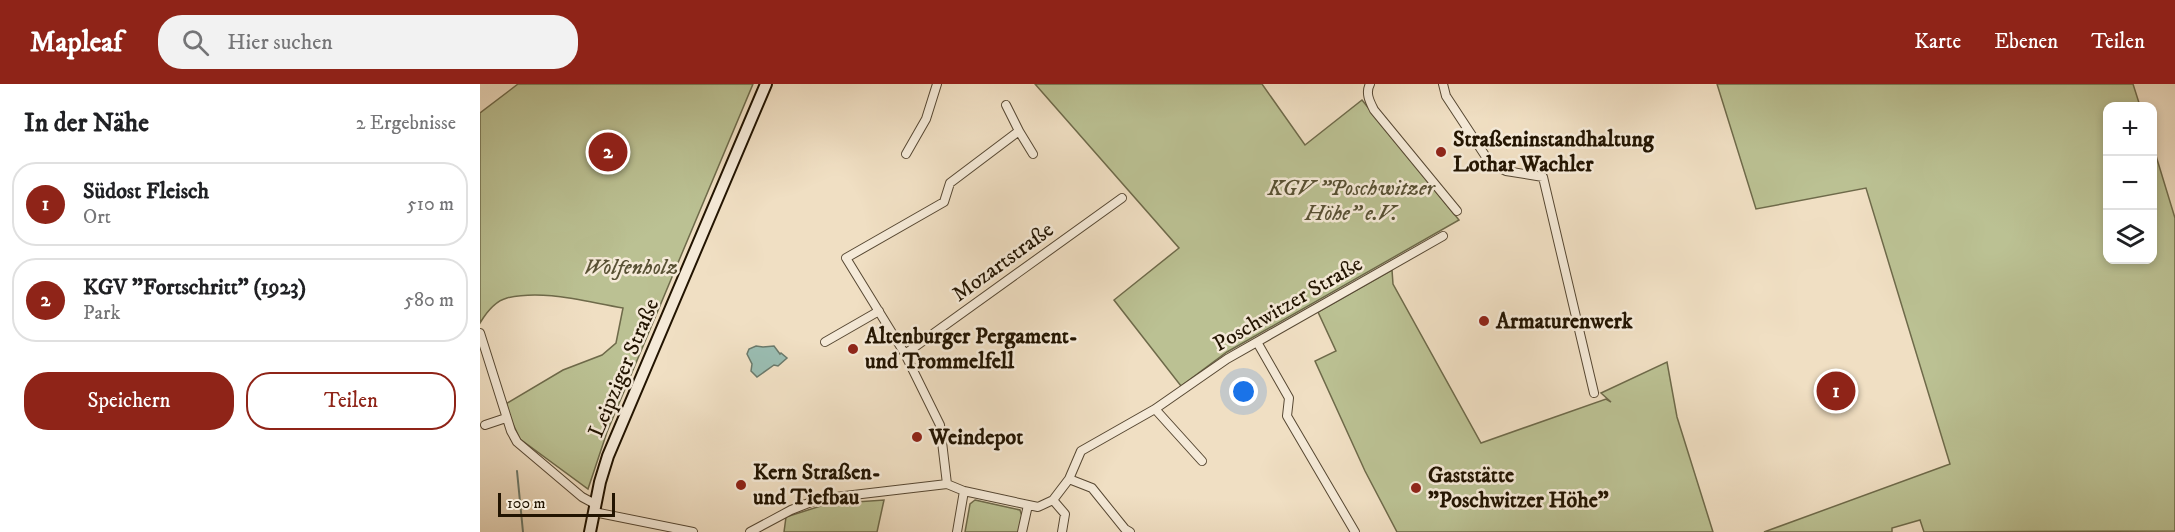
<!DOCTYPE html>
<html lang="de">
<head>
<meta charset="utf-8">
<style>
  body { margin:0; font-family:"IM FELL DW Pica",serif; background:#f2f2f2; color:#202124 }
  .controls { position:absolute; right:18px; top:18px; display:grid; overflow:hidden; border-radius:12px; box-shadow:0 3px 9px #0003 }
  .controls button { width:54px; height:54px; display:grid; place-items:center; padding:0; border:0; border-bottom:2px solid #e0e0e0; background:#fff; color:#202124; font:30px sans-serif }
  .scale { position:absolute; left:18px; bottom:15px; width:117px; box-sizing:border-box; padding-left:6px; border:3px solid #221401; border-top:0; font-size:16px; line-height:21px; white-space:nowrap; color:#221401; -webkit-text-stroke:4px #f5ead8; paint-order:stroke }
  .you { position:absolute; left:764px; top:308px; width:21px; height:21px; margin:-15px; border:4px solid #fff; border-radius:50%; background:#1a73e8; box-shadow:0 0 0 9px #1a73e833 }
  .badge { display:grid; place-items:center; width:39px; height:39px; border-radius:50%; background:#8f2418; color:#fff; font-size:20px; font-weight:700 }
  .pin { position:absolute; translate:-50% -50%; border:3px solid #fff; box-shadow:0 2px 6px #0006 }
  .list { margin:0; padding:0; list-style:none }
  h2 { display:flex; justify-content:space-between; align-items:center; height:78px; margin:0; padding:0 24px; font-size:26px }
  h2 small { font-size:20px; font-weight:400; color:#757577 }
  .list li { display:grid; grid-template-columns:39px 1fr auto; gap:18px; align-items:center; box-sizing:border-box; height:84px; margin:0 12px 12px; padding:0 12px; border:2px solid #e0e0e0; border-radius:24px }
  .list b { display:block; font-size:22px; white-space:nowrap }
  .list p { margin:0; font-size:20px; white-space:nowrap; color:#757577 }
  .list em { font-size:20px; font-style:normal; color:#757577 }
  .actions { display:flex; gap:12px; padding:18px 24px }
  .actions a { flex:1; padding:14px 0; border:2px solid #8f2418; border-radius:24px; text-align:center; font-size:21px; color:#8f2418 }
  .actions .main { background:#8f2418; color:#fff }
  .icon { flex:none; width:33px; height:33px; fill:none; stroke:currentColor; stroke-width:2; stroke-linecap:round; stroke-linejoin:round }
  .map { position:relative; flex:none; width:1695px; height:448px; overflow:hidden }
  header { display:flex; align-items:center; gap:36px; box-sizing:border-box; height:84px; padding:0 30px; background:#8f2418; color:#fff }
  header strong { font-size:28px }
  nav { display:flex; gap:33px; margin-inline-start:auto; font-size:21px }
  .search { width:420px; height:54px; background:#f2f2f2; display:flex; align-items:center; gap:15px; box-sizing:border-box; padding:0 21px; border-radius:24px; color:#757577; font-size:22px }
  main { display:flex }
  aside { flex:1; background:#fff }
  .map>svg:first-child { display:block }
  .green { fill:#bbc193; stroke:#6e6a4a; stroke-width:1.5 }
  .water { fill:#9abdb2; stroke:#6a796b; stroke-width:1.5 }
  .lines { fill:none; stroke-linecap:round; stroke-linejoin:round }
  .stream { stroke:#6a796b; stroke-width:2 }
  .street-casing { stroke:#564732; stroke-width:10 }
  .secondary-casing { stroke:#221401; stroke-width:14 }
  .street { stroke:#f5ead8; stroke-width:8 }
  .secondary { stroke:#f5ead8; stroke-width:10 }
  .poi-dot { fill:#8f2418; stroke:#f5ead8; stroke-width:2 }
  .labels { text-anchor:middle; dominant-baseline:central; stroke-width:5; stroke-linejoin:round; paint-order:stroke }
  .poi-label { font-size:22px; font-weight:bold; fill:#221401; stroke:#f5ead8; text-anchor:start }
  .park-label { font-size:22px; font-style:italic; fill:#585134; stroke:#f5ead8 }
  .street-label { font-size:22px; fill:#221401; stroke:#f5ead8 }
</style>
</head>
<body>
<header>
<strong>Mapleaf</strong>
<div class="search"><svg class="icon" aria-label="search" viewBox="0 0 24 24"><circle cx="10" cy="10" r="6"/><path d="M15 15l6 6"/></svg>Hier suchen</div>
<nav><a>Karte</a><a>Ebenen</a><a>Teilen</a></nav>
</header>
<main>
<aside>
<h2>In der Nähe<small>2 Ergebnisse</small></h2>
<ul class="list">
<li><span class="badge">1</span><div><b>Südost Fleisch</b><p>Ort</p></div><em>510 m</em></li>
<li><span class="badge">2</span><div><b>KGV &quot;Fortschritt&quot; (1923)</b><p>Park</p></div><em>580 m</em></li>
</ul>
<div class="actions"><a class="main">Speichern</a><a>Teilen</a></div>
</aside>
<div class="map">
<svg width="1695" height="448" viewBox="0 0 1695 448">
  <rect width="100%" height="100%" fill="#f0dfc3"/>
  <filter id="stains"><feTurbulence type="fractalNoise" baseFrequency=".00333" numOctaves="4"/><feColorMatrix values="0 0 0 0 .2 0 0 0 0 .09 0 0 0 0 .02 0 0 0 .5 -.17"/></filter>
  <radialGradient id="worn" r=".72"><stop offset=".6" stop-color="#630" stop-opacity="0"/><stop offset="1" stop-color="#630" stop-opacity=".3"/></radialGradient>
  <path class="green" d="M38 0H273L127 348 108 405 40 355 24 321 83 286 122 271 136 259 143 224C106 218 64 205 27 214 15 217 6 229 0 239V29Z
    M555 0H782L825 61 882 16 979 136 747 268 701 302 634 216 699 164Z
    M1237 0H1653L1660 22H1628V176H1672L1673 62 1695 134V447L1444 448 1440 436 1412 444V448H1284L1470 380 1386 104 1276 125Z
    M912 186 913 200 1001 359 1126 315 1131 318 1121 309 1187 278 1197 333 1233 448H917L885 387 835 277 856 267 838 228Z
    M404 416 397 448H304L306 433 347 420Z
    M495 416 540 426 542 432 539 448H485L490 420Z"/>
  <path class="water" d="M276 262 283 263 294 262 300 270 301 269 307 274 298 282 294 281 277 293 271 287 272 280 267 270 269 265Z"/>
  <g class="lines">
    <path class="stream" d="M37 387 43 448"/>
    <g class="street-casing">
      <path id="street" d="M890 0C885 9 890 18 894 26L977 127
        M963 0 966 12 1010 79 1026 87 1063 93 1114 309
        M539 47 553 70
        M426 70 446 35 457 0
        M0 249 31 347 37 358 102 413 115 420
        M345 258 399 227
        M777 258 809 314 807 332 875 448
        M425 270 642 114
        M675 325 722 377
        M5 341 26 334
        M589 395 612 404 645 445 650 448
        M467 400 460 341 425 270 366 174 464 118 470 99 539 47 526 21
        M573 416 585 430 582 448
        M114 428 213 448
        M270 448 311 426 339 415 467 400 484 407 558 423 573 416 589 395 601 367 675 325 747 275 963 152
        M477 448 484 407
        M542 448 548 421"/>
    </g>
    <g class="secondary-casing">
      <path id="secondary" d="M110 448 120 398 128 372 286 0"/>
    </g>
    <use href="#street" class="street"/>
    <use href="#secondary" class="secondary"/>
  </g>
  <g class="poi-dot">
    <circle cx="961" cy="68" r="6"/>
    <circle cx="1004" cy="237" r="6"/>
    <circle cx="373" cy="265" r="6"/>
    <circle cx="437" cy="353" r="6"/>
    <circle cx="261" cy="401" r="6"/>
    <circle cx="936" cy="404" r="6"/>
  </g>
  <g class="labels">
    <g class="poi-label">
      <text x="973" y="55">Straßeninstandhaltung<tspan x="973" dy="25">Lothar Wachler</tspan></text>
      <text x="1016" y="237">Armaturenwerk</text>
      <text x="385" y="252">Altenburger Pergament-<tspan x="385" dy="25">und Trommelfell</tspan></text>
      <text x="449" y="353">Weindepot</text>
      <text x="273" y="388">Kern Straßen-<tspan x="273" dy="25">und Tiefbau</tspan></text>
      <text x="948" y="391">Gaststätte<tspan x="948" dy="25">"Poschwitzer Höhe"</tspan></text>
    </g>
    <g class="park-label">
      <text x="871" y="104">KGV "Poschwitzer<tspan x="871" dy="25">Höhe" e.V.</tspan></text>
      <text x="151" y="183">Wolfenholz</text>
    </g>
    <g class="street-label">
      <text transform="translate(523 178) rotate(-36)">Mozartstraße</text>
      <text transform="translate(808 220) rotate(-30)">Poschwitzer Straße</text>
      <text transform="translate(144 284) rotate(-67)">Leipziger Straße</text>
    </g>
  </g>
  <rect width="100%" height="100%" filter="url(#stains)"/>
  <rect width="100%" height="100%" fill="url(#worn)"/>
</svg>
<div class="controls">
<button>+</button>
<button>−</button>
<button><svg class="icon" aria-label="layers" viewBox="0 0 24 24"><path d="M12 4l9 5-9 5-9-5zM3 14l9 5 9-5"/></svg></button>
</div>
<div class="scale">100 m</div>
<div class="you"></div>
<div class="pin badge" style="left:1356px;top:307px">1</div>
<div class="pin badge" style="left:128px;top:68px">2</div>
</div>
</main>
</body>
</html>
